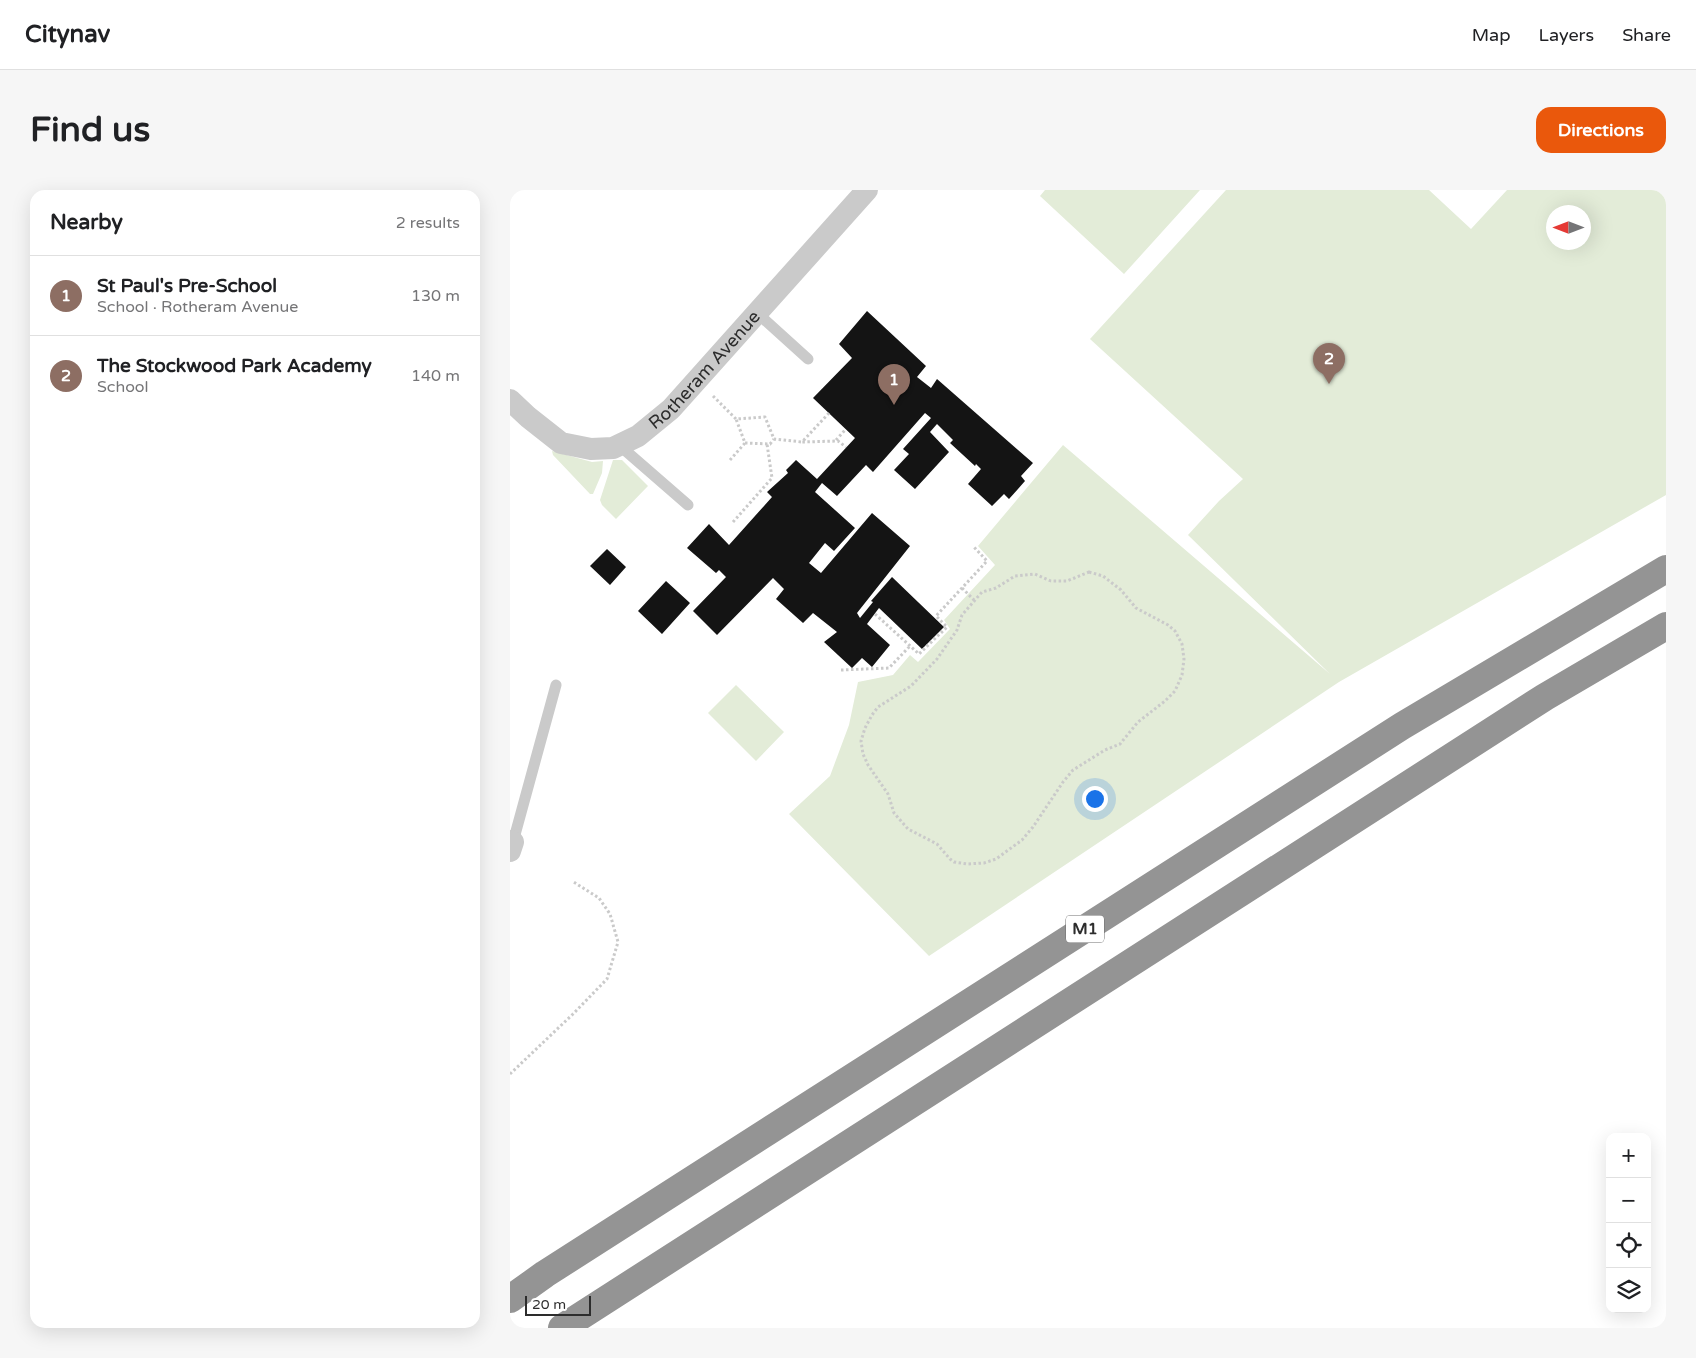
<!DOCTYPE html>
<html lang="en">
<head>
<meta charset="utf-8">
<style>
  body { margin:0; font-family:"Varela Round",sans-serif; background:#f6f6f6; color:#202124 }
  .controls { position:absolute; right:15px; bottom:15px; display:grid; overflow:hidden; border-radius:10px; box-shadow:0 5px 20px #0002 }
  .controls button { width:45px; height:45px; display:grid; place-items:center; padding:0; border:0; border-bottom:1px solid #e0e0e0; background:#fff; color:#202124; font:25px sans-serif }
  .compass { position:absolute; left:1036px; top:15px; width:45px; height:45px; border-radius:50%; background:#fff; box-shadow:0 5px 20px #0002; rotate:270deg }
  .scale { position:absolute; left:15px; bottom:12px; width:66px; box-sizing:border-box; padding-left:5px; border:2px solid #2d2d2d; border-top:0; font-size:14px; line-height:18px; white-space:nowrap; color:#2d2d2d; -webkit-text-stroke:4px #fff; paint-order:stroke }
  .you { position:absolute; left:584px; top:608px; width:18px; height:18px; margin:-12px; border:4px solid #fff; border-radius:50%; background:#1a73e8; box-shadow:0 0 0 8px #1a73e833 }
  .badge { display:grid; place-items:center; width:32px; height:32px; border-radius:50%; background:#ea580c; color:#fff; font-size:16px; font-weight:700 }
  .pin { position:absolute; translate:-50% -41px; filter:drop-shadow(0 1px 2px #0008) }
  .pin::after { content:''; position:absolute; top:26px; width:18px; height:15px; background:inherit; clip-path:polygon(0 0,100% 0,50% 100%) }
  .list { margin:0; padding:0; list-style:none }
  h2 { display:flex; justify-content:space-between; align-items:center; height:65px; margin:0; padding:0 20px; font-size:21px }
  h2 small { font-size:16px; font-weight:400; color:#757577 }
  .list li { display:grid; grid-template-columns:32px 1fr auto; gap:15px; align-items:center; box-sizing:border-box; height:80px; padding:0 20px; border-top:1px solid #e0e0e0 }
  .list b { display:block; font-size:19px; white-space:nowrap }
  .list p { margin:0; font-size:16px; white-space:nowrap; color:#757577 }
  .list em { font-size:16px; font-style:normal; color:#757577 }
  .icon { flex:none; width:28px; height:28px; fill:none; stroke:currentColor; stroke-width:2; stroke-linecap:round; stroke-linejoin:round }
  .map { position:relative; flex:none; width:1156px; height:1138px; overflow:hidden; border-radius:15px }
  header { display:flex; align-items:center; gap:30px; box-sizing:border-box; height:70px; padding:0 25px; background:#fff; border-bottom:1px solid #e0e0e0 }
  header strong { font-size:24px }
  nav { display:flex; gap:28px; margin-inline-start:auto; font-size:18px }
  .intro { display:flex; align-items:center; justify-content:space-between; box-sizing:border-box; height:120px; padding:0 30px }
  h1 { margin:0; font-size:35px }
  .button { padding:12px 22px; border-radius:15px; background:#ea580c; color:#fff; font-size:18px; font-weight:700 }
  main { display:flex; gap:30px; padding:0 30px }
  aside { flex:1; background:#fff; border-radius:15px; box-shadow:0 5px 20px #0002 }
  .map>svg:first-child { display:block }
  .green { fill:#e3ecd8; fill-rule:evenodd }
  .building { fill:#141414 }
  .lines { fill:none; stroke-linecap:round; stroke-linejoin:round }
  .path { stroke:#cacaca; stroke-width:3; stroke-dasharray:2.5 2.5; stroke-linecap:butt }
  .lane { stroke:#cacaca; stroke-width:11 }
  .street { stroke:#cacaca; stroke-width:22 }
  .highway { stroke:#949494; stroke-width:28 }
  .labels { text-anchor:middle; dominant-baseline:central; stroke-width:5; stroke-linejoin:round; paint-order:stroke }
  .shield { fill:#fff; stroke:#6c6c6c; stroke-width:1 }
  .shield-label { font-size:16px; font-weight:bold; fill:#2d2d2d }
  .street-label { font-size:18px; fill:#2d2d2d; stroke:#fff }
</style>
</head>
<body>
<header>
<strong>Citynav</strong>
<nav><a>Map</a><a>Layers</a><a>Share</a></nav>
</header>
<div class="intro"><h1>Find us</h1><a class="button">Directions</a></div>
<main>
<aside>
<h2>Nearby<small>2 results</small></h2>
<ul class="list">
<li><span class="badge" style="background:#8d6e63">1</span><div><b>St Paul's Pre-School</b><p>School · Rotheram Avenue</p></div><em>130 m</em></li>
<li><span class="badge" style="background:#8d6e63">2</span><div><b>The Stockwood Park Academy</b><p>School</p></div><em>140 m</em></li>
</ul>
</aside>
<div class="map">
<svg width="1156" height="1138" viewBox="0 0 1156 1138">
  <rect width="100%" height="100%" fill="#fff"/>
  <path class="green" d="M535 0H690L614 84 530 6Z
    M716 0H919L961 39 997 0H1156V305L829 492 419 766 279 624 320 586 339 535 348 492 383 485 400 465 408 472 440 439 434 430 485 375 468 356 553 255 820 484 678 345 709 311 733 289 580 149ZM1044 22H1074V52H1044Z
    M42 261 82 272 93 271 92 283 83 304H80L43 265Z
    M103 270H112L138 296 106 329 92 315 90 310Z
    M226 495 274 542 246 571 198 523Z"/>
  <path class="building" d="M357 121 416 176 407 187 421 198 427 189 523 273 511 286 515 291 499 309 494 304 482 316 458 294 471 279 466 274 465 276 440 253 443 250 427 234 420 242 439 262 405 299 384 280 399 264 393 259 421 228 415 223 363 282 356 275 327 306 312 293 305 302 345 338 324 361 315 353 299 373 311 383 362 323 400 356 347 423 350 428 363 412 361 411 382 387 434 437 412 459 369 418 357 434 380 455 362 477 352 468 342 478 314 452 327 442 303 423 293 433 266 409 274 399 263 388 207 445 183 421 216 387 209 380 206 383 177 358 199 334 219 355 262 307 257 302 278 283 276 280 286 270 307 289 345 248 303 208 342 168 329 154Z
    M97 359 116 377 100 395 80 376Z
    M156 391 180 413 152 444 128 421Z"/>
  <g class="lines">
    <path class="path" d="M203 206 226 229 255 227 264 249 292 252
      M319 223 292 252 328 251 336 257
      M326 250 336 239
      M235 253 260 254 264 249
      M220 270 235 253 226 229
      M223 332 262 288 257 254
      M579 382 593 386 611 400 626 418 658 435 665 441 672 454 674 469 672 485 665 501 655 511 628 532 610 554 595 560 563 580 553 592 523 637 512 650 486 669 474 673 457 674 444 672 440 669 427 654 398 639 384 623 378 604 358 575 353 564 351 551 355 538 362 525 368 517 401 496 427 469 447 440 452 425 472 402 486 398 505 386 525 384 541 391H557Z
      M452 398 464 410
      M365 424 409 464 437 437 426 426 477 371 463 356
      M331 480 379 478 400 456
      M0 884 63 824 97 789 108 752 100 724 89 708 62 691"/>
    <path class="lane" d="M246 122 298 169
      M109 255 178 315
      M3 652 46 495"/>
    <g class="street">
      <path id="s1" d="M0 210 18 227 51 253 81 259 103 258 128 246 161 219 357 0"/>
      <path d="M0 651 3 652 0 661"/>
    </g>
    <path class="highway" d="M0 1109 35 1084 892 536 1156 379
      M52 1138 1035 507 1156 436"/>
  </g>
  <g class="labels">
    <rect class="shield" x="556" y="725.5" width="38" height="27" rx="4"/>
    <g class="shield-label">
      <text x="575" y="739">M1</text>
    </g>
    <g class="street-label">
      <text stroke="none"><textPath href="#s1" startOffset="241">Rotheram Avenue</textPath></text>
    </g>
  </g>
</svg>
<div class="controls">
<button>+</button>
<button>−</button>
<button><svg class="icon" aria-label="locate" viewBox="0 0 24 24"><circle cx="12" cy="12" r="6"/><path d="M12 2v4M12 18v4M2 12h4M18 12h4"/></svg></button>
<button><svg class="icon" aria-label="layers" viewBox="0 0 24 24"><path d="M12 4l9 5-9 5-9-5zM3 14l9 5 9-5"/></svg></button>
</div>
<svg class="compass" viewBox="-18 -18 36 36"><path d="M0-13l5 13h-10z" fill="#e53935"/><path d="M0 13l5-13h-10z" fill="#757577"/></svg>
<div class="scale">20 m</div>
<div class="you"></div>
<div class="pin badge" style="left:384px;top:215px;background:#8d6e63">1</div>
<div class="pin badge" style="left:819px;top:194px;background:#8d6e63">2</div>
</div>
</main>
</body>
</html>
